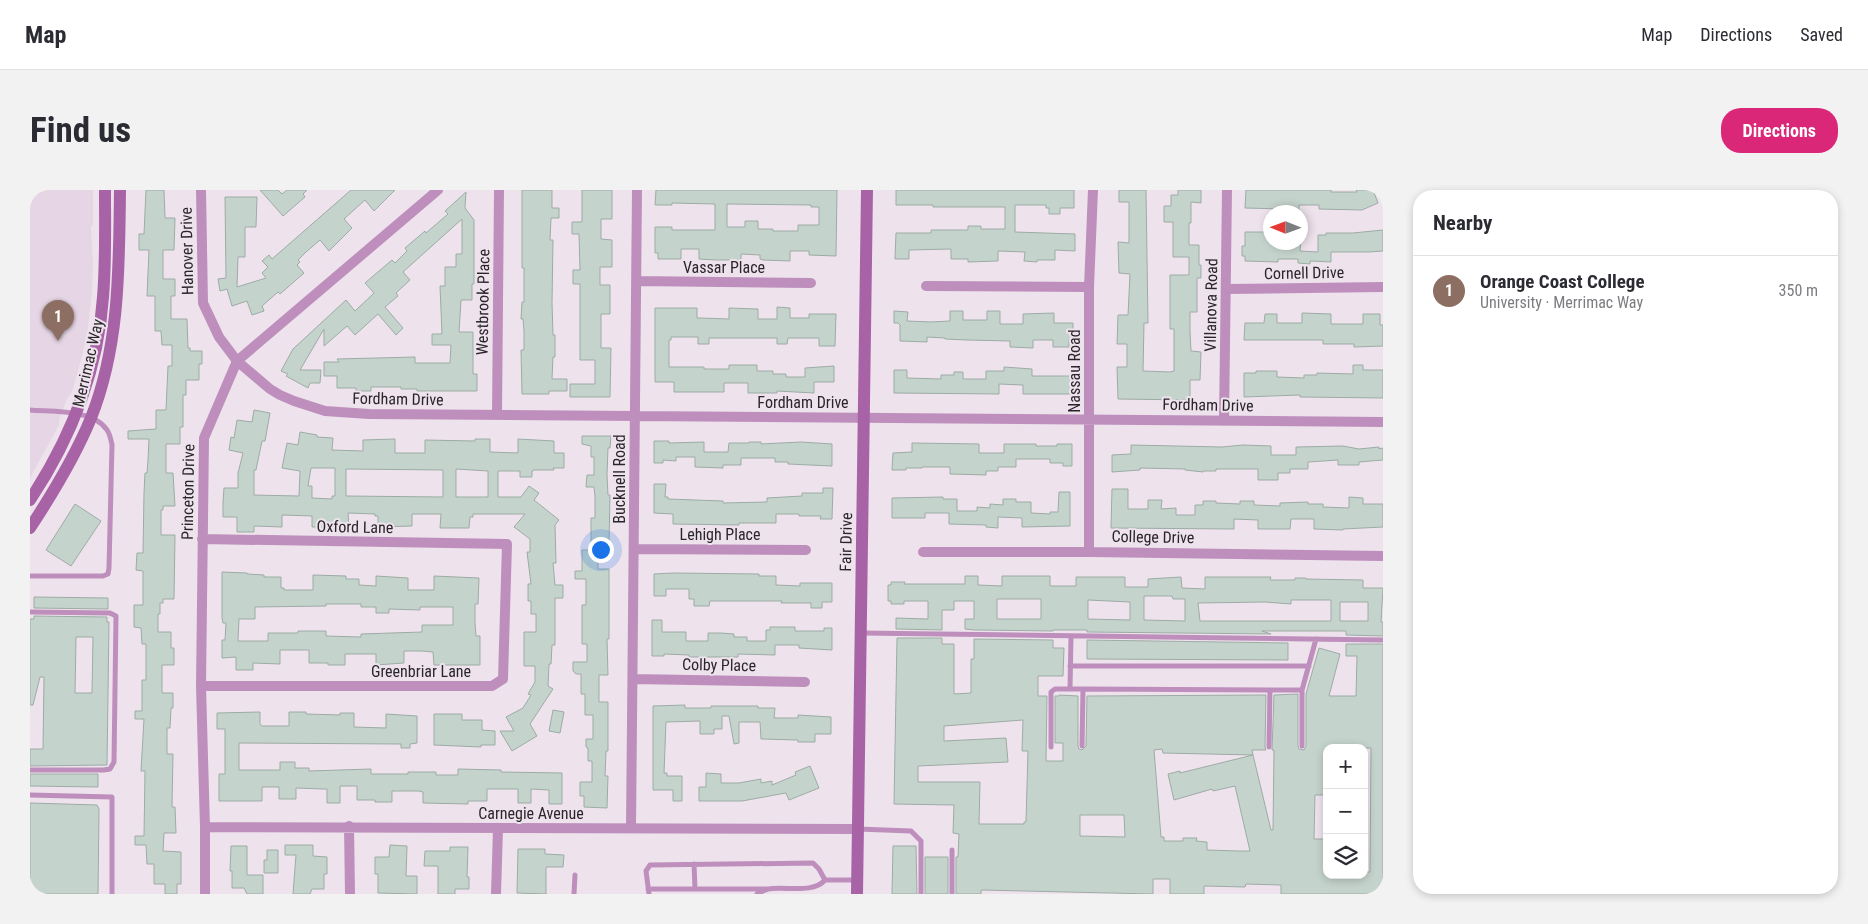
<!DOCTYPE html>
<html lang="en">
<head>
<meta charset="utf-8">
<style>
  body { margin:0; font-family:"Roboto Condensed",sans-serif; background:#f2f2f3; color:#2b2b33 }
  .controls { position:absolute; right:15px; bottom:15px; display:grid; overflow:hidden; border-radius:10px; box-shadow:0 2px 8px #0003 }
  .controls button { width:45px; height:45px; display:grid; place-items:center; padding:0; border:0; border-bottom:1px solid #e1e1e2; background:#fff; color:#2b2b33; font:25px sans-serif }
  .compass { position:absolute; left:1233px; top:15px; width:45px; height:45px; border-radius:50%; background:#fff; box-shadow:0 2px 8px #0003; rotate:271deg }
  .you { position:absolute; left:570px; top:359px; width:18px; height:18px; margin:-12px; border:4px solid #fff; border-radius:50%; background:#1a73e8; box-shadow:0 0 0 8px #1a73e833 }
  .badge { display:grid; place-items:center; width:32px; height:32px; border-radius:50%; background:#db2777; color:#fff; font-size:16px; font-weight:700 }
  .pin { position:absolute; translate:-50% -41px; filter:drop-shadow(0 1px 2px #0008) }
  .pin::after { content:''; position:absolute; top:26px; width:18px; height:15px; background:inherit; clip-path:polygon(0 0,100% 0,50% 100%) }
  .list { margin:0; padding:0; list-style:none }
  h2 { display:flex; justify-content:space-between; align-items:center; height:65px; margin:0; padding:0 20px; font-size:21px }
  h2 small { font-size:16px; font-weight:400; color:#7c7c81 }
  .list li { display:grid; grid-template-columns:32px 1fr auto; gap:15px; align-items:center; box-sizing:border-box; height:70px; padding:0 20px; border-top:1px solid #e1e1e2 }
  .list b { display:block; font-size:19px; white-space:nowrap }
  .list p { margin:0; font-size:16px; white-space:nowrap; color:#7c7c81 }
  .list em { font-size:16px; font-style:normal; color:#7c7c81 }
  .icon { flex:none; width:28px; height:28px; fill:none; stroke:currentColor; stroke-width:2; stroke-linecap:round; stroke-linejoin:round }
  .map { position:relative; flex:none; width:1353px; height:704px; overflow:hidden; border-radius:20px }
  header { display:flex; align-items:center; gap:30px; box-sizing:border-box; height:70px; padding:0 25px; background:#fff; border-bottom:1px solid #e1e1e2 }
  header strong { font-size:24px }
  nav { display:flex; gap:28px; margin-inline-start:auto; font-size:18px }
  .intro { display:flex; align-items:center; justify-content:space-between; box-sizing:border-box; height:120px; padding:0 30px }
  h1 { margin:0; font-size:35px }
  .button { padding:12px 22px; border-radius:20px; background:#db2777; color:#fff; font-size:18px; font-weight:700 }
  main { display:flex; gap:30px; padding:0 30px }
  aside { flex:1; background:#fff; border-radius:20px; box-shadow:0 2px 8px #0003 }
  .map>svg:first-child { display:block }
  .built { fill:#e6d6e5 }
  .building { fill:#c5d3cd; stroke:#9daba5; fill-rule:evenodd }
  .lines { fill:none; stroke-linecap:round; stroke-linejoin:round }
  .lane { stroke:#be8fbc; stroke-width:5 }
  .street { stroke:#be8fbc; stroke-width:10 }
  .secondary { stroke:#a763a6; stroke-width:12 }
  .labels { text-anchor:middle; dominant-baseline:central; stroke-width:4; stroke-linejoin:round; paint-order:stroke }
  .street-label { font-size:16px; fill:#292529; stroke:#eee3ed }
</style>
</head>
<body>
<header>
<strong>Map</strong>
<nav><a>Map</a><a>Directions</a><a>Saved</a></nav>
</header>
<div class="intro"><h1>Find us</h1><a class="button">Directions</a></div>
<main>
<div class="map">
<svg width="1353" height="704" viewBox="0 0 1353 704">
  <rect width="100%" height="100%" fill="#eee3ed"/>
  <path class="built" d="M0 0H63V34L61 38 63 71 62 102 58 139 53 163 42 202 37 209 29 230V235L0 288Z"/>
  <path class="building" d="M116 0H134L135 28H145L144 60H133V89H145V106H141V129H157L158 158H160V161H172V174H169V190H156V205H153V237H150V254H136V283H143L145 316H133V320H131V345H145L144 409H133V413H130V424H128V442H141V458H144V475H132V503H143V518H141L140 538H137V564H143L142 617H145L146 643H134L133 661 151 662V694H147V704H135V694H124V674H117L116 655H105V646H114L115 581H111L114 529H105V521H112V490H116V454H112L111 438 104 437V415H113V381L106 380 107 363H113L114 303 115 283H117L118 270 119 249H98V241L126 239V220H136L138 176H142V155H132L131 141H125V106H117L119 60H109V44H114Z
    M230 0H248L252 4 257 0H277L273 4 275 7 253 26Z
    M321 0H365L344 21 335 10 314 29 322 38 299 61 290 50 276 62 268 70 270 72 267 75 274 83 250 104 248 102 232 116 234 121 222 125 217 111 202 116 197 99 190 101 188 89 196 88 195 7H227L226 37H215V67H208L207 97 236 88 232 83 238 77 232 71 239 65 242 69Z
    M492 0H522V18H529V28H521L520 50H523L522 113 523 145H525V167H523L522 189H537V201H519V204H492L491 160H494V141L493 129H491L492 112H494V78H492Z
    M552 0H582V29H571V49L582 50V77H570V95H580V124H571V158H581L580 207H540V194H565V170H550V94H543V80H550L549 44H542V32H552Z
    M626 0H807L806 66 779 65V61H760V71L733 70 730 69V65L711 64V70H686L669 69V59H651V69H628V63H625V37H642V40H685V14L642 13V15H625ZM697 14 781 15V17H789V35H768V41H743V39H728V31H715V37H697Z
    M866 0H1044V18H1030V24H1019V18H1016V15H985V42L1045 44V61L1025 60V70H1007V72L994 71 995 62 968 61V71L938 72V69H921V59L879 60V69H865L866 43H901V40H938V36H951V39H975V17H903V15H866Z
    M1089 0H1116L1118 133H1114L1113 181 1140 182 1144 181V139H1140V85H1159V67H1143V32H1134V16H1141V5H1148V0H1171V13L1161 12V33H1159V55H1169V75H1171V88H1167V122H1160V142L1161 161 1171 162 1170 190H1160V210L1088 209 1087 177H1097V154H1087L1088 125H1098L1100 84 1089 83 1088 52 1099 53V12H1089Z
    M1216 0H1301V2H1327L1326 0H1343L1348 13 1332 20 1289 19V15H1269V22H1254V19L1215 18Z
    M436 2 435 18 444 30V94H442V110H431L429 142H443V184H447V201H387V199H371V197H341V201H326V198H307V186H294V172H309L307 169 385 167V173H420L421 155H402V144H412L410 96H415V77H426V64H432V29L373 82 380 90 366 103 368 106 355 117 373 138 366 145 348 124 325 145 317 136 294 156V139L270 180H291L290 193H280L278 198 256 186 258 184 251 181 263 159 316 110 325 121 344 103 335 93 362 70 365 73 377 61 375 58 395 41 396 43 418 24 415 21Z
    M1353 40V61L1339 62H1301V72L1280 71V74L1268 73V69H1248V72L1215 71V66H1212V56H1215V42H1240V52H1271L1270 61 1288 62V45H1296V43H1323Z
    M747 117 760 118V128H779V124H806L805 156H789V148H758L757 154H747V148H679V154H668V147H641V150H639V177H674V179H699V175H727V181H743V184H756V187H775V178L804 176V192H784V203L747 201V203H718V193H694V202H644V192H625V118H667V128H671L699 129V118L728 119V129H747Z
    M864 121 878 122 877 131 901 132 920 131V121H933V130H957V121H970V134H993V124L1024 123V133H1043V150H1039V157H1023V150H1003V158L980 157V151L937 150 915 149V148L897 147V152L870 151V135L868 133H864Z
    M1272 123 1301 124V134H1333V124H1350V135H1353V156L1324 157V154H1293V150H1214L1215 133H1234L1235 124H1247V133H1272Z
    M1323 175H1333V180H1353V208L1270 207V205L1214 207V183H1226V181H1247V187L1274 188V185H1287V183L1323 184Z
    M974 177 1002 179V186H1042V204H993V195L969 194V204L864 203V180H877V188L911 189V185H924V182H933V189H956V181H974Z
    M224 220 240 223 235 251H232L226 280H224V305L269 306 270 281 252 278 257 253 268 255 270 242 287 245V247L303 248 302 260 333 261V250L365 249V263H395V250L445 251V249H460V262L488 263V249L524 251V263H534V278H523L524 280H504L502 281V287H490V281H468V307H491L499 296 509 303 504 310 529 330 525 335 526 373H523L525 395H533V408H525V455H522L521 474H519L518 496 523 499 500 534 507 546 482 561 470 541H484L476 527 493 518 501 505 498 504 505 492V476H494V442H506V424H501V411H498V394H501L497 362H500V349L484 337 495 324H443V327H440L439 338H410L411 324H382V336L348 337V326H345V324L318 323 319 337H282V326L252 325V337L224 336V342H207V327H193V313L194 298H208V283L213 263 199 260 201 247 204 248 207 230 222 232ZM281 278H305V306H302V309L282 308V296H278ZM316 279 413 280V307L316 306ZM426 279 458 281V307H426Z
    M552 246H581L580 258H578L577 285 578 305H580L579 353H561V328H565V306L564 297H556L557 285H564V267H561V256L552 254Z
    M624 251H639V253L674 252V262H698L699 253H719V252H731V254L771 252 802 254V276L758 274V272H745V268H711V275H693V278L665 277V267H646V271L633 270V273H624Z
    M882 253 949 254V263H974V254H1006V256H1027V254H1042V276H1033V273H1020V269H986V277H968V281H956V285L920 284V277H892V278H876V280H862L863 263 882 262Z
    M1101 255 1192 257 1213 255 1241 256V265H1266V257L1313 256 1329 259 1349 257V259L1353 258V270L1329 272V275H1308V270L1278 272V279H1260V283H1248V290H1228V279H1186V281H1173V282L1155 280V279L1110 278V280L1082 282V265L1101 264Z
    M624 294H636L635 307H638V309L693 311V313L737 312V308L772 306V303H793V298H803L802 329H790L791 326H769V324H746V333H709V335L643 334V324L624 323Z
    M1082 299H1098V319H1118V310H1132L1131 319 1146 318V325H1165V315H1173V311H1186V313L1210 314V311H1224V315L1250 316V313L1278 312V314H1293V317L1319 318V307L1333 308V314H1353V337L1313 339V340L1284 339V329H1261L1260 339H1228V330L1204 329V339L1081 338Z
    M1029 302H1040V336L992 337V328L968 327V338L956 337V335L919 334V323H895V328H862V308L913 307V309H927V321H947V317L960 318V314L973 315V309H986V312H1001V323L1020 324V322H1028Z
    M45 314 71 331 41 376 16 360Z
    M552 360H568V379H579V449H577L578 485H569V512H578V561H576L575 586H578L577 618 554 617V606H550V592H562V571H558V558L556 557V549H563V525H555V504H551V484H546L543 481V472H557V454H552V415H556V389H545V381H552Z
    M192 382 217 383V384L234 385V387H251V398H254V400H283V385L316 386V389H329V395L346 396V386L378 388V400H404V386L449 388 448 414H445V433L446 446H450V475H404L403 462 392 461H374V473L346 475V464H315V475H298V473H279V460H250V474L223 473V480H206V467L192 468V450H195L196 433H193L192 428ZM296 414H331V417H346V423H359V419L390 420V417H423V435H392V442L331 444V447L296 446V441H268V443H238V451H208L209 429H225V417L296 416Z
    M644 383 729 384V386H746V395L770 396V393H802V412H792V418H781V413H751L752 411H680L679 416H664V409H659V399H636V406H624V384Z
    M935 386H948V395L972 396V386H1020V396H1046V387H1095V397H1118V389L1151 387 1152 398 1175 399V387H1241L1240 390H1265V388H1276V389L1333 390V398H1353L1351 432H1353V446L1316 445V441H1232L1241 444 1057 442V440H1023V441L944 440 935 439V429H944V411H924V420H912V440L866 439V428L898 429V411H874V414H861V411H858V395H861V392H875L874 394H935ZM1114 406H1142L1143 409H1155V431L1114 430ZM967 409H1011V429H967ZM1058 410 1100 412V430L1058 429ZM1261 410H1301V431H1170L1168 413 1235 412 1261 414ZM1310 412H1338V431H1310Z
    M4 407 78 408V419L4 418Z
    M4 426 77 427V432H79L77 575 0 576V559H13L14 487H10L3 515H0V429H4ZM46 447H63L62 503H45Z
    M622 430H632V442H656V451H678V443H691L704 444V447H717V451H736V440H740V437H765V441H794V438H802V460L769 458V455H745V465L708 464V467H659V465L634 464V466H622Z
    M867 448H912V454H924V504L941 503V469H944V449L1023 450V458H1034L1033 486H1008V506H1017L1016 571H1033V553H1025V506H1029V505L1048 506V556L1049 559 1052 560 1056 556 1057 506 1236 505 1235 557 1236 560H1222L1223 565 1133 563 1132 559 1124 560 1131 647H1134V651H1153V648H1167L1166 651 1177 652V660L1209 661H1220L1205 596 1183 601 1182 599 1144 610 1138 584 1150 581V583L1223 565 1241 640H1243L1244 560H1242L1244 505 1268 504V556L1269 559 1274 560 1276 556V504L1289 458 1310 464 1299 506H1326L1327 466H1316V454H1353V704H1251V695L1216 694 1215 697 1174 696V704H1140V689H1123V704L951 700V704H926V667H928L929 644 923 643 924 615 864 614ZM993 530 992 561H998L996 632H994V634H949L950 592H888V576L978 572 976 548 914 551V536ZM1297 558H1341L1340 682H1334V685H1297V649H1284L1285 605H1297ZM1050 625H1094L1095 647 1050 646Z
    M1057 450 1258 453V470L1057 469Z
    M655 515V518H681V516H728V518H745L744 528H768V525L801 527V544H785V552H768V550L731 549 730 532H709V553L704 554 699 526H692V539H684V544H670V531L636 532 634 583H637V586H652V611H643V600H623V516Z
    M523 520 534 522 530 543 519 541Z
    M230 522V534L232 536H259V522H276V524L310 525V523H324V537L356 538V524L387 526V553L380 554V558H371V554L209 553V580H250V572H265V578H279V581L341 579V584H378V582H406V585H428V579L471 580V582L532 583V614H519V600L501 599V613H488V599H457V611H438V614L393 613V602L389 601H362V612H345V610H327V596H310V613H297V599H293L266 598V609H249V597H232V611H189V584H195V539H187V523Z
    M404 524H432V530H452V540L465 541V555H451V557L404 555Z
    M780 576 789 598 759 610 756 603 712 611H669V597H676V583L691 584V593H709L731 589V593L742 591V595L766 585 765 582Z
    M0 584H68V597L0 596Z
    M0 613 67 615 69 619 68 704H0Z
    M255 655H283V666L297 667V684H294V699H282L280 704H263L266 665H255Z
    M360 655 377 656 376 686H387V704L348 703V684H345V667H359Z
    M201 656H217V685H233V704H217L214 698H202V681H200Z
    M863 656H886L887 704H862Z
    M420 657H438L437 687H439V699H425V704H408V676H394L395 661H420Z
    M488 659H515V664L534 665 533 677H516V704L487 703Z
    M237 660H248V683H234V670H237Z
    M895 667H918V704H895Z"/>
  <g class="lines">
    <path class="lane" d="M0 220C22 222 64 219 77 240 80 244 81 250 82 255L79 378 78 384 73 386H0
      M0 422 80 423 86 426 84 572 80 579 74 580H0
      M831 443 1353 450
      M1040 476H1279
      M1040 499H1053L1052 556
      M1053 499 1240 500
      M1272 556V500L1286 449
      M1021 557V502L1025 499H1040L1041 446
      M1239 557 1240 500H1272
      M0 605 82 607V704
      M828 639 881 641 891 651V704
      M664 674 665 699
      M795 690H826
      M618 699H737
      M544 704 545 685
      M619 704 616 681 620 675 783 673 789 679 795 690
      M727 704C731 702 734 700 738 699 756 696 783 704 795 690
      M922 704V660"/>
    <path class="street" d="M171 0 173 113 189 147 207 171 240 199 250 205 264 211 295 221 339 224 1353 232
      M606 91 781 93
      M896 96 1059 97
      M1196 99 1353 97
      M467 225 469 0
      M1194 231 1197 0
      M604 359 776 360
      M893 362H1059L1353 366
      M1059 362V97L1063 0
      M603 489 775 492
      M171 496H462L473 489 477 354 172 349
      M319 636 320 704
      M175 637 827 639
      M601 638 607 0
      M175 704V637L171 496 174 248 207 171 408 0
      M466 704 468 638"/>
    <path class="secondary" d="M0 310C41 248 68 182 73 107 76 72 75 36 75 0
      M0 338C23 303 45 267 61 228 90 155 89 77 90 0
      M827 704 837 0"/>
  </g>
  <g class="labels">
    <g class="street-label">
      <text transform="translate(157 61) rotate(-91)">Hanover Drive</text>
      <text x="694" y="77">Vassar Place</text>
      <text transform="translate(1274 83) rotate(-1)">Cornell Drive</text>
      <text transform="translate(453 112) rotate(-89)">Westbrook Place</text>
      <text transform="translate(1181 115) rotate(-89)">Villanova Road</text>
      <text transform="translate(58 173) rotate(-77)">Merrimac Way</text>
      <text transform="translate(1044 181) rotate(-90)">Nassau Road</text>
      <text transform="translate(368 209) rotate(1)">Fordham Drive</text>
      <text x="773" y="212">Fordham Drive</text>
      <text transform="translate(1178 215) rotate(1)">Fordham Drive</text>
      <text transform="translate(589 289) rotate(-90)">Bucknell Road</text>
      <text transform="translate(158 302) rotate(-89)">Princeton Drive</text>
      <text transform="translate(325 337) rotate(1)">Oxford Lane</text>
      <text x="690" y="344">Lehigh Place</text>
      <text transform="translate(1123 347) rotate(1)">College Drive</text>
      <text transform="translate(816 352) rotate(-89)">Fair Drive</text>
      <text transform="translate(689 475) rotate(1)">Colby Place</text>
      <text x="391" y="481">Greenbriar Lane</text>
      <text x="501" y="623">Carnegie Avenue</text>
    </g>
  </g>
</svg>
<div class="controls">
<button>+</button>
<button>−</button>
<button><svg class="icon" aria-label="layers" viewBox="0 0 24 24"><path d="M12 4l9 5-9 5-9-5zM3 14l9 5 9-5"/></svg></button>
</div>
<svg class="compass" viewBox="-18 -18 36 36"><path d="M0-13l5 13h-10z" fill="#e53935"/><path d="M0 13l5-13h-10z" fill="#7c7c81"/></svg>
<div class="you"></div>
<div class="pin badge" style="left:28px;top:151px;background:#8d6e63">1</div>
</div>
<aside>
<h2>Nearby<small></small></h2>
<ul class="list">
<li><span class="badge" style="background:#8d6e63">1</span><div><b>Orange Coast College</b><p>University · Merrimac Way</p></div><em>350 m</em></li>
</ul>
</aside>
</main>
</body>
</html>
